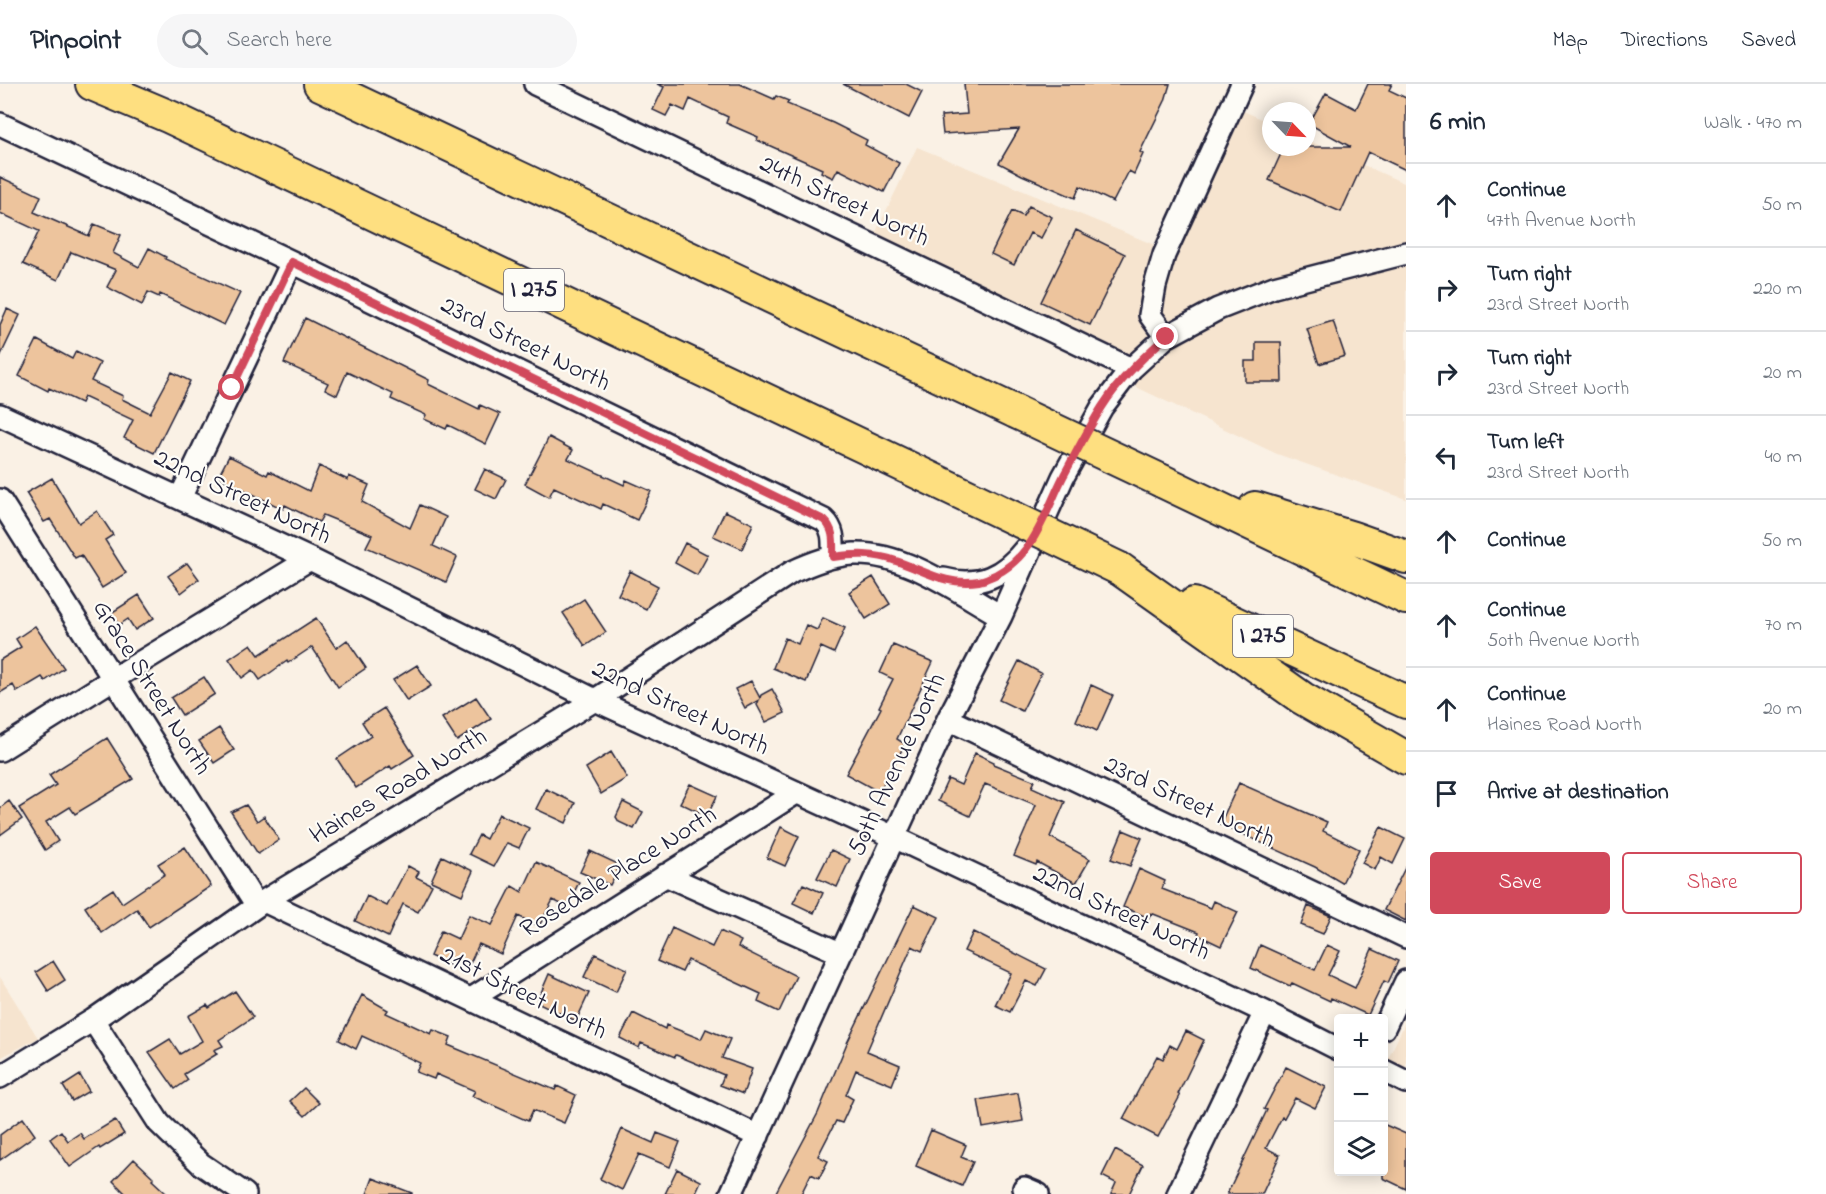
<!DOCTYPE html>
<html lang="en">
<head>
<meta charset="utf-8">
<style>
  body { margin:0; font-family:"Indie Flower",sans-serif; background:#f6f6f7; color:#1f2937 }
  .controls { position:absolute; right:18px; bottom:18px; display:grid; overflow:hidden; border-radius:6px; box-shadow:0 3px 15px #0003 }
  .controls button { width:54px; height:54px; display:grid; place-items:center; padding:0; border:0; border-bottom:2px solid #e0e1e3; background:#fff; color:#1f2937; font:30px sans-serif }
  .compass { position:absolute; left:1262px; top:18px; width:54px; height:54px; border-radius:50%; background:#fff; box-shadow:0 3px 15px #0003; rotate:115deg }
  .stop { position:absolute; width:18px; height:18px; margin:-14px; border:4px solid #d1495b; border-radius:50%; background:#fff }
  .stop.end { background:#d1495b; border-color:#fff; box-shadow:0 2px 6px #0008 }
  .list { margin:0; padding:0; list-style:none }
  h2 { display:flex; justify-content:space-between; align-items:center; height:78px; margin:0; padding:0 24px; font-size:26px }
  h2 small { font-size:20px; font-weight:400; color:#747a83 }
  .list li { display:grid; grid-template-columns:39px 1fr auto; gap:18px; align-items:center; box-sizing:border-box; height:84px; padding:0 24px; border-top:2px solid #e0e1e3 }
  .list b { display:block; font-size:22px; white-space:nowrap }
  .list p { margin:0; font-size:20px; white-space:nowrap; color:#747a83 }
  .list em { font-size:20px; font-style:normal; color:#747a83 }
  .actions { display:flex; gap:12px; padding:18px 24px }
  .actions a { flex:1; padding:14px 0; border:2px solid #d1495b; border-radius:6px; text-align:center; font-size:21px; color:#d1495b }
  .actions .main { background:#d1495b; color:#fff }
  .icon { flex:none; width:33px; height:33px; fill:none; stroke:currentColor; stroke-width:2; stroke-linecap:round; stroke-linejoin:round }
  .map { position:relative; flex:none; width:1406px; height:1110px; overflow:hidden }
  header { display:flex; align-items:center; gap:36px; box-sizing:border-box; height:84px; padding:0 30px; background:#fff; border-bottom:2px solid #e0e1e3 }
  header strong { font-size:28px }
  nav { display:flex; gap:33px; margin-inline-start:auto; font-size:21px }
  .search { width:420px; height:54px; background:#f6f6f7; display:flex; align-items:center; gap:15px; box-sizing:border-box; padding:0 21px; border-radius:33px; color:#747a83; font-size:22px }
  main { display:flex }
  aside { flex:1; background:#fff }
  .map>svg:first-child { display:block }
  .built { fill:#f6e4cf }
  .building { fill:#edc49d; stroke:#22223b; stroke-width:1.5 }
  .lines { fill:none; stroke-linecap:round; stroke-linejoin:round }
  .minor-casing { stroke:#22223b; stroke-width:26 }
  .highway-casing { stroke:#22223b; stroke-width:36 }
  .minor { stroke:#fdfcf7; stroke-width:21 }
  .highway { stroke:#fedf80; stroke-width:32 }
  .highway-bridge-casing { stroke:#22223b; stroke-width:36; stroke-linecap:butt }
  .highway-bridge { stroke:#fedf80; stroke-width:32 }
  .route { stroke:#d1495b; stroke-width:8 }
  .labels { text-anchor:middle; dominant-baseline:central; stroke-width:4.5; stroke-linejoin:round; paint-order:stroke }
  .shield { fill:#fdfcf7; stroke:#646373; stroke-width:1.5 }
  .shield-label { font-size:24px; font-weight:bold; fill:#22223b }
  .street-label { font-size:26px; fill:#22223b; stroke:#fdfcf7 }
</style>
</head>
<body>
<header>
<strong>Pinpoint</strong>
<div class="search"><svg class="icon" aria-label="search" viewBox="0 0 24 24"><circle cx="10" cy="10" r="6"/><path d="M15 15l6 6"/></svg>Search here</div>
<nav><a>Map</a><a>Directions</a><a>Saved</a></nav>
</header>
<main>
<div class="map">
<svg width="1406" height="1110" viewBox="0 0 1406 1110">
  <rect width="100%" height="100%" fill="#faf1e5"/>
  <filter id="ink" filterUnits="userSpaceOnUse"><feTurbulence type="fractalNoise" baseFrequency=".0167" numOctaves="2"/><feDisplacementMap in="SourceGraphic" scale="12" xChannelSelector="R" yChannelSelector="G"/><feConvolveMatrix kernelMatrix="1 2 1 2 8 2 1 2 1" color-interpolation-filters="sRGB"/></filter>
  <g filter="url(#ink)">
    <path class="built" d="M1241 26 1271 39V63H1307V56L1406 100V160L1169 240 1161 230 1164 205 1174 175Z
      M917 63 1157 162 1145 199 1140 229 1153 251 1127 273 874 152Z
      M1406 179V415L1277 370 1132 301 1140 291 1173 260 1223 233 1278 212Z
      M0 893 38 954 0 974Z
      M1406 937V988L1386 979Z"/>
    <path class="building" d="M657 0H740L774 15 776 12 789 17 787 20 833 39 867 56 865 61 899 79 884 108 838 85 833 94 821 88 822 85 757 56 758 53 726 39 728 33 690 15 685 27 672 21 666 32 653 26 664 3Z
      M843 0H906L922 8 909 34Z
      M964 0H1170L1165 17 1140 68 1143 70 1134 90 1129 87 1113 118 1080 102 1075 114 1022 91 999 79 1019 45 943 50 941 32 967 30Z
      M1368 0H1392L1389 6 1406 14V86L1368 68 1341 128 1269 96 1284 63H1351L1309 40 1326 9 1356 25Z
      M0 93 41 112 34 128 89 152 94 140 121 151 113 169 139 183 149 164 166 173 165 175 240 209 224 241 160 210 159 213 148 208 142 221 107 203 116 186 71 168 58 196 23 180 39 147 0 129Z
      M1029 122 1052 133 1041 154 1030 149 1014 181 991 170 1012 127 1023 132Z
      M1076 146 1125 170 1090 241 1041 218Z
      M7 225 20 231 0 273V241Z
      M305 234 429 296 428 300 479 325 480 321 500 330 486 360 448 341 446 345 424 335 426 331 391 315 393 310 347 288 337 311 325 305 328 299 284 279Z
      M1333 237 1345 272 1319 280 1307 245Z
      M37 256 72 275 76 267 100 279 91 297 123 312 122 315 150 329 172 288 190 297 154 369 124 354 133 336 84 313 81 319 49 304 48 307 19 292Z
      M1256 258H1281L1282 298H1245V277H1256Z
      M549 353 573 366 568 375 624 401 626 396 651 407 637 436 603 420 601 425 554 403 549 413 525 400Z
      M229 372 267 391 269 387 309 407 319 382 348 396 349 392 369 401 362 418 410 444 420 421 446 433 433 462 457 473 446 498 366 463 372 451 323 431 319 438 285 421 283 425 218 393Z
      M485 385 506 395 496 415 475 405Z
      M52 394 79 439 97 427 113 451 105 456 126 489 102 504 81 471 75 474 50 435 44 438 26 409Z
      M725 427 753 440 742 465 713 452Z
      M685 459 708 471 697 491 675 479Z
      M187 479 199 495 181 509 168 492Z
      M630 487 658 502 646 525 618 511Z
      M873 493 890 520 866 535 849 508Z
      M139 511 154 534 135 546 128 535 119 541 111 529Z
      M584 515 606 548 585 562 563 529Z
      M316 534 336 564 347 556 366 584 338 603 312 563 288 579 287 577 260 596 253 586 242 594 229 575 251 560 259 571Z
      M823 534 845 544 834 569 821 563 806 598 773 584 785 554 798 560 806 541 817 546Z
      M35 542 64 584 45 597 42 593 17 608 13 601 0 609V576L21 563 16 555Z
      M893 561 933 578 897 655 905 660 879 708 846 690 881 624 879 623 893 595 880 589Z
      M1019 577 1041 589 1022 627 999 616Z
      M417 581 431 602 407 617 393 596Z
      M204 593 215 610 182 631 171 614Z
      M751 597 760 614 761 611 772 605 785 629 766 638 757 621 759 616 745 624 735 605Z
      M1091 601 1113 611 1097 647 1076 637Z
      M476 613 491 635 457 657 442 634Z
      M384 624 414 671 392 685 390 682 356 704 337 675 371 652 362 638Z
      M219 644 234 666 214 679 199 657Z
      M107 654 133 695 75 730 70 723 46 738 58 757 45 766 19 724 56 701 49 691Z
      M611 668 627 694 601 710 586 684Z
      M975 669 994 678 993 680 1035 697 1032 703 1065 718 1050 753 1090 775 1076 799 1037 778 1036 781 1014 772 1036 721 985 700 970 732 938 717 948 695 961 701Z
      M1239 699 1327 738 1323 747 1359 765 1342 799 1315 783 1220 740Z
      M690 700 717 712 707 732 680 719Z
      M546 705 575 719 566 739 536 725Z
      M9 717 22 735 0 751V724Z
      M623 718 643 728 634 745 619 738 616 733Z
      M246 721 257 737 264 732 279 756 258 770 231 728Z
      M499 730 529 744 519 764 507 759 494 782 469 770 479 751 486 755Z
      M781 743 799 752 785 782 767 774Z
      M1381 743 1405 755 1393 780 1381 773 1375 786 1362 779Z
      M1123 746 1142 754 1130 782 1111 775Z
      M185 763 211 802 149 843 137 825 102 849 85 823 113 805 122 819 165 790 158 780Z
      M831 766 850 775 837 803 817 794Z
      M590 767 620 781 610 801 580 788Z
      M442 772 473 787 462 811 431 797Z
      M536 778 579 798 567 823 553 816 539 842 518 832 501 870 479 860 466 888 430 872 441 847 458 855 469 831 492 841 512 802 522 808Z
      M408 782 419 788 416 793 432 801 418 828 403 820 388 853 355 837 367 812 387 822Z
      M1406 782V837L1384 826Z
      M1139 785 1165 797 1162 805 1211 824 1214 817 1238 828 1221 862 1198 851 1199 848 1151 829 1149 834 1123 823Z
      M803 800 823 809 814 829 793 819Z
      M914 821 939 833 922 867 912 862 867 967 900 981 892 1001 856 986 846 1011 853 1015 842 1039 836 1037 818 1072 828 1077 819 1094 811 1090 801 1110H775L818 1029 847 959Z
      M1308 822 1331 832 1323 850 1301 841Z
      M672 844 712 863 720 847 741 857 738 863 796 892 779 928 758 918 761 910 688 876 682 888 657 877Z
      M973 848 1046 885 1037 902 1026 897 1010 928 995 921 1011 889 964 867Z
      M1260 861 1315 886 1327 861 1340 867 1328 891 1355 904 1372 865 1398 877 1388 899 1384 897 1368 931 1331 914 1330 917 1292 899 1290 902 1251 884Z
      M595 870 627 885 616 908 584 893Z
      M53 877 65 896 48 907 36 888Z
      M549 890 589 909 576 937 537 918Z
      M235 907 253 933 219 956 223 962 214 966 217 970 184 990 188 996 175 1005 149 968 170 955 180 970 202 957 188 932 207 921 209 924Z
      M362 911 388 926 386 929 431 950 433 946 451 953 448 961 555 1006 557 1002 576 1011 564 1039 533 1026 528 1037 472 1012 475 1007 436 990 434 995 416 988 420 979 362 952 356 965 339 956Z
      M633 929 665 945 666 941 701 955 706 945 730 955 722 974 752 985 743 1010 720 1001 724 991 676 971 675 973 641 959 639 964 620 954Z
      M1186 947 1204 956 1178 1010 1180 1012 1158 1053 1123 1035 1157 972 1163 975 1170 961 1177 965Z
      M1286 983 1326 1003 1315 1024 1295 1014 1284 1034 1282 1033 1266 1064 1280 1071 1262 1110H1227L1267 1026 1264 1025Z
      M80 991 89 1007 72 1017 63 1002Z
      M304 1004 319 1019 305 1032 290 1017Z
      M1018 1009 1023 1037 983 1044 978 1016Z
      M23 1034 35 1051 0 1076V1051Z
      M115 1036 124 1050 100 1065 99 1063 70 1083 50 1055 61 1047 68 1057 80 1049 84 1055Z
      M1383 1040 1406 1050V1105L1383 1094Z
      M622 1045 653 1059 657 1049 680 1058 670 1083 639 1070 622 1106 600 1095Z
      M931 1046 966 1061 961 1073 973 1078 962 1102 916 1082Z
      M1115 1066 1143 1081 1129 1110H1111L1116 1099 1102 1092Z
      M134 1075 154 1094 152 1096 167 1110H126L113 1097Z
      M677 1085 701 1097 695 1110H665Z
      M373 1094 412 1109V1110H367Z"/>
    <g class="lines">
      <g class="minor-casing">
        <path id="minor" d="M535 0 1131 285
          M0 40 292 178 824 436C835 446 833 459 833 473
          M1166 253 1150 231 1155 202 1164 171 1242 0
          M0 331 310 475 595 616 894 753 1265 928 1338 965
          M180 414 292 178
          M0 416 257 822
          M944 495C979 504 1004 492 1026 464
          M948 635 1406 853
          M0 666 113 595 310 475
          M665 791 840 869
          M264 817 758 1052
          M471 915 796 709
          M93 936 159 1039 201 1080 245 1110
          M1384 944 1406 897
          M1384 987 1406 998
          M0 993 93 936 264 817 595 616 792 488C812 479 832 471 854 470 905 468 958 508 1001 532
          M1024 1104 1038 1110
          M731 1110 948 635 1001 532 1063 393 1102 323 1131 285 1166 253 1218 225 1274 203 1406 169
          M1178 1110 1265 928"/>
      </g>
      <g class="highway-casing">
        <path id="highway" d="M92 0 170 33 974 415
          M320 0 1016 328
          M1162 397 1406 514
          M1255 424 1353 454 1406 473
          M1120 485 1302 614 1406 674
          M1194 520 1406 618"/>
      </g>
      <use href="#minor" class="minor"/>
      <use href="#highway" class="highway"/>
      <g class="highway-bridge-casing">
        <path id="highway-bridge" d="M1016 328 1162 397
          M974 415 1120 485"/>
      </g>
      <use href="#highway-bridge" class="highway-bridge"/>
    </g>
  </g>
  <g class="lines" filter="url(#ink)">
    <path class="route" d="M232 304 292 178 824 436C835 446 833 459 833 473 854 470 875 469 896 477 926 487 945 502 979 497 985 496 990 493 995 491 1035 471 1045 428 1064 391 1076 369 1088 345 1102 323 1119 296 1142 274 1166 253"/>
  </g>
  <g class="labels">
    <g class="shield">
      <rect x="504" y="185" width="60" height="42" rx="4.5"/>
      <rect x="1233" y="531" width="60" height="42" rx="4.5"/>
    </g>
    <g class="shield-label">
      <text x="534" y="206">I 275</text>
      <text x="1263" y="552">I 275</text>
    </g>
    <g class="street-label">
      <text transform="translate(844 118) rotate(25)">24th Street North</text>
      <text transform="translate(525 261) rotate(26)">23rd Street North</text>
      <text transform="translate(242 414) rotate(25)">22nd Street North</text>
      <text transform="translate(151 604) rotate(58)">Grace Street North</text>
      <text transform="translate(680 625) rotate(25)">22nd Street North</text>
      <text transform="translate(898 681) rotate(-65)">50th Avenue North</text>
      <text transform="translate(399 703) rotate(-31)">Haines Road North</text>
      <text transform="translate(1189 719) rotate(25)">23rd Street North</text>
      <text transform="translate(619 789) rotate(-32)">Rosedale Place North</text>
      <text transform="translate(1121 830) rotate(25)">22nd Street North</text>
      <text transform="translate(523 910) rotate(26)">21st Street North</text>
    </g>
  </g>
</svg>
<div class="controls">
<button>+</button>
<button>−</button>
<button><svg class="icon" aria-label="layers" viewBox="0 0 24 24"><path d="M12 4l9 5-9 5-9-5zM3 14l9 5 9-5"/></svg></button>
</div>
<svg class="compass" viewBox="-18 -18 36 36"><path d="M0-13l5 13h-10z" fill="#e53935"/><path d="M0 13l5-13h-10z" fill="#747a83"/></svg>
<div class="stop" style="left:232px;top:304px"></div>
<div class="stop end" style="left:1166px;top:253px"></div>
</div>
<aside>
<h2>6 min<small>Walk · 470 m</small></h2>
<ul class="list">
<li><svg class="icon" aria-label="ahead" viewBox="0 0 24 24"><path d="M12 20V5M6 11l6-6 6 6"/></svg><div><b>Continue</b><p>47th Avenue North</p></div><em>50 m</em></li>
<li><svg class="icon" aria-label="right" viewBox="0 0 24 24"><path d="M7 20v-9h11M14 6l5 5-5 5"/></svg><div><b>Turn right</b><p>23rd Street North</p></div><em>220 m</em></li>
<li><svg class="icon" aria-label="right" viewBox="0 0 24 24"><path d="M7 20v-9h11M14 6l5 5-5 5"/></svg><div><b>Turn right</b><p>23rd Street North</p></div><em>20 m</em></li>
<li><svg class="icon" aria-label="left" viewBox="0 0 24 24"><path d="M17 20v-9H6M10 6l-5 5 5 5"/></svg><div><b>Turn left</b><p>23rd Street North</p></div><em>40 m</em></li>
<li><svg class="icon" aria-label="ahead" viewBox="0 0 24 24"><path d="M12 20V5M6 11l6-6 6 6"/></svg><div><b>Continue</b></div><em>50 m</em></li>
<li><svg class="icon" aria-label="ahead" viewBox="0 0 24 24"><path d="M12 20V5M6 11l6-6 6 6"/></svg><div><b>Continue</b><p>50th Avenue North</p></div><em>70 m</em></li>
<li><svg class="icon" aria-label="ahead" viewBox="0 0 24 24"><path d="M12 20V5M6 11l6-6 6 6"/></svg><div><b>Continue</b><p>Haines Road North</p></div><em>20 m</em></li>
<li><svg class="icon" aria-label="arrive" viewBox="0 0 24 24"><path d="M6 21V4h12l-3 4 3 4H6"/></svg><div><b>Arrive at destination</b></div></li>
</ul>
<div class="actions"><a class="main">Save</a><a>Share</a></div>
</aside>
</main>
</body>
</html>
